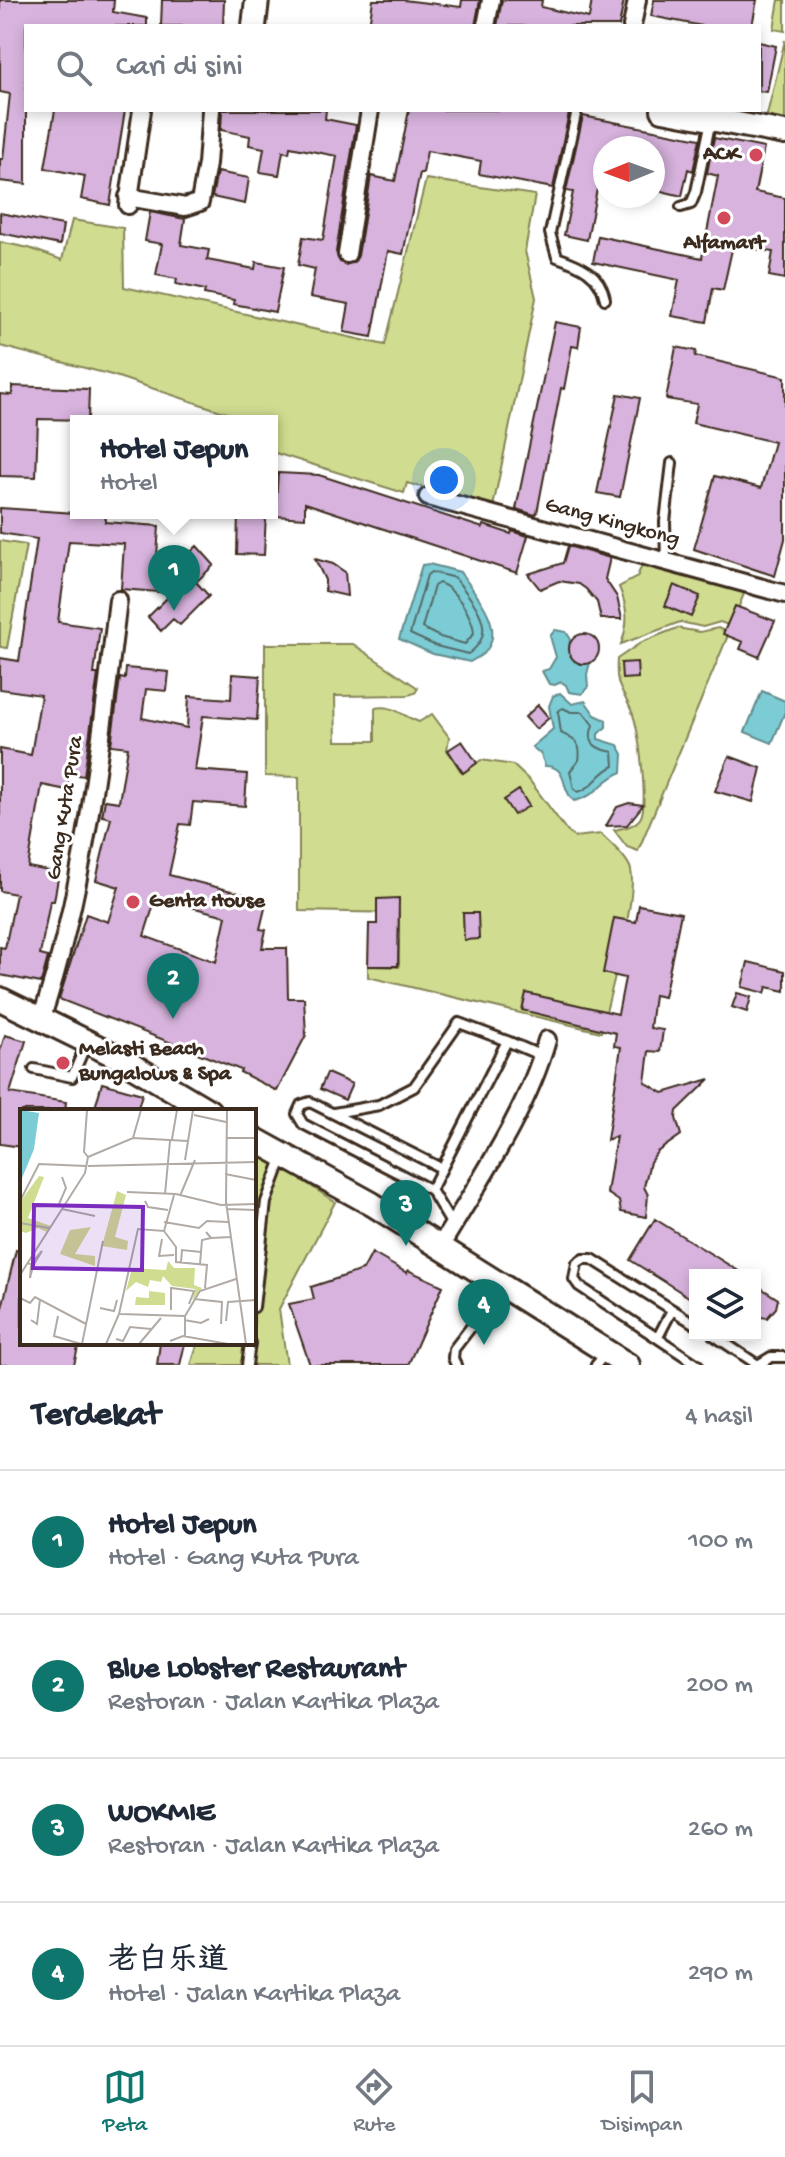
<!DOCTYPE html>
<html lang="id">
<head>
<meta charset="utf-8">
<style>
  body { margin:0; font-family:"Gochi Hand","LXGW WenKai TC",sans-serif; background:#f2f2f3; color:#1f2937 }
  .controls { position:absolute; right:24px; bottom:24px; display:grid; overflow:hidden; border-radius:0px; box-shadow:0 4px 12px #0003 }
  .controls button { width:72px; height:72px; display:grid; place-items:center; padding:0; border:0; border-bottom:2px solid #e0e1e3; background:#fff; color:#1f2937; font:40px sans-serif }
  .compass { position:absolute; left:593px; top:136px; width:72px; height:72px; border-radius:50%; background:#fff; box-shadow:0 4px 12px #0003; rotate:269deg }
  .you { position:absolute; left:444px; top:480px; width:28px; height:28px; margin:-20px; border:6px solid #fff; border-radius:50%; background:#1a73e8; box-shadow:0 0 0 12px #1a73e833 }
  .badge { display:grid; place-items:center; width:52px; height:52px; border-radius:50%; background:#0f766e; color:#fff; font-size:26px; font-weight:700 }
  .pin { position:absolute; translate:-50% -66px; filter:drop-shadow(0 2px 4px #0008) }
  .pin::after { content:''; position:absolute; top:42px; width:28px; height:24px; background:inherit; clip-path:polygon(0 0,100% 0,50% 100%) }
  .popup { position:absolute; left:70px; top:415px; width:208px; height:104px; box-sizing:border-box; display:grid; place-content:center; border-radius:0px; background:#fff; filter:drop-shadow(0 2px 6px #0005); font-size:26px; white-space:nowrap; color:#747a83 }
  .popup b { font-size:30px; color:#1f2937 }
  .popup::after { content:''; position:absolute; left:50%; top:100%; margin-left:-16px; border:16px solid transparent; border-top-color:#fff }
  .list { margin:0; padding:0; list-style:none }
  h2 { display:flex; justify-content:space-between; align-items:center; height:104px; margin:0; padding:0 32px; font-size:34px }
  h2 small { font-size:26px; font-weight:400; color:#747a83 }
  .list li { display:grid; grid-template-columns:52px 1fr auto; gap:24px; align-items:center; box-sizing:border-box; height:144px; padding:0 32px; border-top:2px solid #e0e1e3 }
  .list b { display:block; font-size:30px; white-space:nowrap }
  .list p { margin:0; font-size:26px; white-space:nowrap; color:#747a83 }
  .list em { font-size:26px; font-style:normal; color:#747a83 }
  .icon { flex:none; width:44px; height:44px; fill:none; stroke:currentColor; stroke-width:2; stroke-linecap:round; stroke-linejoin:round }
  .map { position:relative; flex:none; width:785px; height:1365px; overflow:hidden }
  .search { position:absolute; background:#fff; box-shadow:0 4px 12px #0003; left:24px; right:24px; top:24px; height:88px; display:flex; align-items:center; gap:20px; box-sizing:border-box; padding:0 28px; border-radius:0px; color:#747a83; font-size:30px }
  .sheet { height:680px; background:#fff }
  nav { display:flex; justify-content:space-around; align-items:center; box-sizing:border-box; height:112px; border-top:2px solid #e0e1e3; background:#fff; font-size:22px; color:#747a83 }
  nav a { display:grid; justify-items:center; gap:4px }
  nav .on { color:#0f766e }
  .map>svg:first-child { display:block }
  .green { fill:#d0dd90; stroke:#868457; stroke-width:2 }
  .water { fill:#7cccd5; stroke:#628b8c; stroke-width:2 }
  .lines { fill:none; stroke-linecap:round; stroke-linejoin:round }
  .shore { stroke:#556b67; stroke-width:2 }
  .building { fill:#d7b3dd; stroke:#3b2a1e; stroke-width:2; fill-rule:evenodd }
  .lane-casing { stroke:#3b2a1e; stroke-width:14 }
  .street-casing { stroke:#3b2a1e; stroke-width:22 }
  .secondary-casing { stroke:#3b2a1e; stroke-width:28 }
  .lane { stroke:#fff; stroke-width:8 }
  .street { stroke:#fff; stroke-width:16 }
  .secondary { stroke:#fff; stroke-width:22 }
  .poi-dot { fill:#d1495b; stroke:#fff; stroke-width:3 }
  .labels { text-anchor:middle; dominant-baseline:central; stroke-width:6; stroke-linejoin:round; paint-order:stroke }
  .poi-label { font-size:22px; font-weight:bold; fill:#3b2a1e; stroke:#fff; text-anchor:start }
  .street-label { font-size:22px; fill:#3b2a1e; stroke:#fff }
  .inset-road { fill:none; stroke:#b1aaa5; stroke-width:2 }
  .view { fill:#7b2cbf; fill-opacity:0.15; stroke:#7b2cbf; stroke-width:4 }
  .inset-edge { fill:none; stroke:#3b2a1e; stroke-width:4 }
</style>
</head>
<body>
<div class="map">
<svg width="785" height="1365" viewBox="0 0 785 1365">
  <rect width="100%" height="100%" fill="#fff"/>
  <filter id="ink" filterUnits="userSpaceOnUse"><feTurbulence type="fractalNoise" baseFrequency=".0125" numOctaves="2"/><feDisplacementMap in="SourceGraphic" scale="16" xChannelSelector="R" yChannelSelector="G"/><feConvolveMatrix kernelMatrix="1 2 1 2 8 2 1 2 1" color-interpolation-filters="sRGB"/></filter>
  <g filter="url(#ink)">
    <path class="green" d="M779 0H785V31L774 29Z
      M785 40V123L766 119Z
      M426 179 535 195 525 251 536 298 493 507 407 483 404 493 272 452V421H251L112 375 0 346V242L29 248 62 260 72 220 123 228 124 287 385 345Z
      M0 541 26 545 7 648 0 647Z
      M644 560 746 589 731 626 720 622 703 627 680 622 621 644C629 623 628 608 619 587L637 577Z
      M677 628 700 632 718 628 729 633 638 851 627 847 614 830C624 828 636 826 641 817 648 801 639 729 632 712 622 688 615 689 617 659L642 642Z
      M265 644H353L418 688 415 693 408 695 335 696 336 741H375V708C394 704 403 717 419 722L432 714 449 737 447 750 462 773 481 760 513 765 530 781 567 831 574 837 601 834C610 843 625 855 630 867 640 891 608 1001 601 1032L368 977V966L399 967V913L299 911V777L265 776Z
      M255 1149 335 1202 279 1309 287 1365H191L198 1343H254Z"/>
    <path class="water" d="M429 564 460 572C474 592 506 626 486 651 482 656 474 659 470 662L433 654 399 639 422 565Z
      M555 630 566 632 570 638 569 649 574 661 581 664 590 663 587 674 588 687 582 694 569 692 566 685 561 682 555 685 549 684 542 671 549 669 556 657 550 636Z
      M762 691 785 701V712L772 743 745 732Z
      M560 693 572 704 585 701 595 715 606 720V727L598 734V739L618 745 623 754 622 772C599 781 602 794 574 801 560 790 569 766 545 766L541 754 532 747 553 729 549 706 553 696Z"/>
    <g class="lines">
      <path class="shore" d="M431 572 455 578C473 602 501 631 468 654L436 646 410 634 427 575Z
        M439 583C455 588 473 617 474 633L465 644 440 637 422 628 434 586Z
        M563 708 571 712H583L593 725C586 744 596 749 613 752L614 766C599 772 595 787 578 792L574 789 570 771 579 760C582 742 574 740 561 733L558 711Z"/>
    </g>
    <path class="building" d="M0 0H114L113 12 147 18V26H26V184L0 181V159H3L10 94 0 92Z
      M162 0H224L223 26H161Z
      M373 0H403L461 7 462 0H480L475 26H369Z
      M502 0H542L541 7 589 18 592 0H624L619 26H497Z
      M654 0H757L752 26H702L651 16Z
      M759 42 776 46 767 92 759 91Z
      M55 110H125L110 205 81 199 85 176 45 168Z
      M222 110H326L325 119 356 125 336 252 340 262 346 265 355 261 358 256 371 176 395 181 409 110H568L569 113 553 188 479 174 481 161 427 151 423 173H420L403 254 388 251 372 337 344 332 349 304 310 297 315 269 298 265 303 237 323 240 337 156 290 147 289 153 283 151 279 175 260 172 264 148 249 145 250 136 221 130Z
      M583 116 700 139 693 171 688 169 682 196 653 189V148H605L587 240 564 235 573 192 566 191Z
      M714 138 764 148 755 192 785 198V279L769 276 773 252 733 245 723 290 713 288 707 322 672 316 679 280 593 262 598 236 702 258 718 176 707 173Z
      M217 172 249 178 245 204 212 197Z
      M150 212 185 219 181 245 209 250 207 260 255 269 256 262 284 267 275 312 233 304 234 300 204 294 205 290 176 284 177 279 156 275 162 244 145 241Z
      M0 213 63 225 60 245 0 233Z
      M555 322 581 327 578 347 572 346 564 389 561 388 537 513 535 515 516 509Z
      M676 347 696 351 695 356 785 377V539L775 576 694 549 715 476 761 488 774 442 693 423 697 404 666 399Z
      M12 386 89 389 88 420 38 419 36 477 0 476V394L12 395Z
      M618 394 640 398 620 497 597 493Z
      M278 473 319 475 483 528 484 525 511 534 512 531 528 536 517 573 305 503V518L275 516Z
      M0 508 106 515 105 522 159 526 155 587 197 546 214 565 196 582 209 596 180 625 173 619 161 631 148 617 172 593 121 589 124 544 69 541 58 622 100 628 94 674H98L84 776 69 774 67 790 42 785 28 867 59 873 54 901H50L40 955 48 957 41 983 0 975V947L5 948 16 894 0 891V749L31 755 41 695 0 689V658L19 661 37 539 0 533Z
      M238 513H266L264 555 237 554Z
      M568 546 610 558 605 579 617 597 622 619H601L597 602 586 589 579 584 559 581 540 589 528 574 563 563Z
      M315 559 333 564 345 572 347 596 325 591V580Z
      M674 585 700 596 691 617 665 606Z
      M735 606 775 621 759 657 740 649 743 642 723 634Z
      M569 649a15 15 0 1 1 30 0a15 15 0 1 1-30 0Z
      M637 662 638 678 622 679 621 663Z
      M126 668 169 672 167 691 146 689 142 718 187 728 189 696 231 699 232 674 260 676 257 720 203 716 195 770 247 774 245 806 193 802 190 825 180 824 169 875 267 900 260 929 266 930 262 948H287L288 998H304L306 1035 277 1091 240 1072 241 1070 59 999 86 914 108 922 119 887 96 880 111 818 102 816 105 800 119 802 128 747 111 745 120 678 125 679ZM156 898 226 916 216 962 144 936Z
      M538 705 549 718 536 729 525 717Z
      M462 741 477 763 463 773 448 750Z
      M729 756 761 768 753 802 715 791Z
      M519 790 529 806 514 815 504 800Z
      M629 803 643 805 627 825 606 826 617 807Z
      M399 898 398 966H368L369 924H377V899Z
      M639 905 681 913 664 997 654 995 650 1028 663 1030 660 1052 649 1051 645 1082 663 1093 710 1079 677 1111 676 1118 681 1135 657 1152 650 1162 644 1187 648 1195 646 1217 621 1212 619 1201 607 1193 616 1136 607 1140 621 1047 614 1046 616 1033 522 1010 526 993 618 1014 625 978 603 973 614 918 636 922Z
      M463 913H478L479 939 464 940Z
      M748 962 785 971V991L767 987 765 993 742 987Z
      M737 993 751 997 747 1012 732 1007Z
      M5 1035 26 1041 10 1093 66 1102 65 1111H22V1147L0 1144V1051Z
      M327 1073 352 1084 345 1100 320 1089Z
      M102 1083 142 1094 137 1111H94Z
      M655 1219 695 1244 745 1275H695V1301L630 1260Z
      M16 1250 22 1251V1343H79L74 1365H0V1316Z
      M372 1253 407 1273 408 1270 443 1286 408 1365H310L289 1304 314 1299 311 1287 363 1270Z
      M755 1284 778 1299 776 1308 767 1318 755 1316Z
      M160 1343H185L180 1365H157Z"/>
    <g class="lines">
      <g class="lane-casing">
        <path id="lane" d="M577 110 550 233 557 257C580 265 600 273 605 299
          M681 207 691 204 696 192 711 120
          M666 560 665 522 672 463
          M34 1069 72 1077 87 1042
          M334 1113 379 1105 414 1087 459 1023 507 1041
          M431 1190 303 1124 297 1114 301 1105 310 1102 441 1168
          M452 1225 431 1190 507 1041 542 1056
          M254 1307 266 1202 283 1156
          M695 1324 592 1259H583L577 1263 574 1279 579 1286 698 1365
          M713 1335 758 1365
          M658 1337 672 1310
          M247 1365 250 1343
          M456 1365 453 1358 454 1349 502 1287
          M596 1365 607 1352
          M758 1365 771 1357H785"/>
      </g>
      <g class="street-casing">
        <path id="street" d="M486 26 491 0
          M632 26 637 0
          M128 197 185 207 200 202 207 164 211 110
          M128 205 142 110
          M347 254 370 110
          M428 497 785 594
          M41 1020C86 885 101 740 118 600
          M440 1247C479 1181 526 1114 547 1040"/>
      </g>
      <g class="secondary-casing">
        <path id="secondary" d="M254 26 257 0
          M663 110 785 133
          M0 999 118 1057 209 1111
          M254 1139 372 1204 628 1365"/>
      </g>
      <use href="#lane" class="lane"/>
      <use href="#street" class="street"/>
      <use href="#secondary" class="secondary"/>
    </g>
  </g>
  <g class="poi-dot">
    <circle cx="756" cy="155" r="8"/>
    <circle cx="724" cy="218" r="8"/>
    <circle cx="133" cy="902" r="8"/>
    <circle cx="63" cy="1063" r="8"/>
  </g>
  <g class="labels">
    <g class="poi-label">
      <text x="740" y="155" text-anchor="end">ACK</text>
      <text x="724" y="244" text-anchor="middle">Alfamart</text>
      <text x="149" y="902">Genta House</text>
      <text x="79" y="1050">Melasti Beach<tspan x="79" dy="25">Bungalows &amp; Spa</tspan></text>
    </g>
    <g class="street-label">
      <text transform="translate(612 523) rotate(15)">Gang Kingkong</text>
      <text transform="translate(66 808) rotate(-81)">Gang Kuta Pura</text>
    </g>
  </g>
  <g transform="translate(20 1109)">
    <rect width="236" height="236" fill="#fff"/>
    <path d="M19 67 24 68 8 109 31 117 27 123 18 119 6 124 0 122V93ZM97 82 106 86 95 128 108 132 107 141 82 137ZM71 118 55 145 75 147V157L40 145 50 121ZM148 152 154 159H175L174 176 182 179 172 192 175 180 152 177 143 167 141 173 130 171 128 178 116 173 106 182 112 159 146 161ZM129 182 145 184V196H115L116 188 129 189Z" fill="#d0dd90"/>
    <path d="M0 1 19 4 14 40 0 74Z" fill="#7cccd5"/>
    <path class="inset-road" d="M28 1H61M67 1 64 43 68 48M207 1 206 93 226 235M174 6 206 13M113 29 121 1M206 29H236M152 30 157 1M68 48 113 29 168 32M165 51 173 1M68 57 236 53M205 65 236 71M107 83 156 85 201 96 236 95M145 85 150 32M160 87 175 51M0 92 19 55 66 57M125 92 128 98 148 101M39 95 46 79 42 68M42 100 75 107M207 100 236 101M236 112V159M144 113 179 119 187 112 208 113M0 114 29 119M144 122 156 138V153L187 156 185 179M186 123 191 129 211 128M142 130 139 147 154 146M161 153 162 141 181 143M8 154 13 157 22 142 11 155M180 155 182 131 191 129M11 157 10 169 13 157M0 166 65 64 68 48M0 189 10 194 15 188 66 215M174 190 202 193 201 215M80 199 94 202 97 191M151 201V179L174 182 169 195M100 205 165 207M38 207 34 227 61 235M11 211 17 215 20 190M164 211 181 214 189 210M206 212 208 193 236 191M165 228V207L180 182 216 170M96 230 103 232 110 218 131 220M150 232 163 227 208 235M62 235 83 132M86 235 99 205 118 120 144 122 154 86M119 235 141 209"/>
    <path class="view" d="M14 96 123 98 122 161 13 159Z"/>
    <rect width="236" height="236" class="inset-edge"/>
  </g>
</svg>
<div class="controls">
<button><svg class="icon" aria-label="layers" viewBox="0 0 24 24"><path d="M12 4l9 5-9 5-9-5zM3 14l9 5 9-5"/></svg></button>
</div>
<svg class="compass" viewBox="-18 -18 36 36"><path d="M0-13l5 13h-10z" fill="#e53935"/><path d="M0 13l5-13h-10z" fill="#747a83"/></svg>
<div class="you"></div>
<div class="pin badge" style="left:174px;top:611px">1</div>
<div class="popup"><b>Hotel Jepun</b>Hotel</div>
<div class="pin badge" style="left:173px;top:1019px">2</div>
<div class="pin badge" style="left:406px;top:1246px">3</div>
<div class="pin badge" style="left:484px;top:1345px">4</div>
<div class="search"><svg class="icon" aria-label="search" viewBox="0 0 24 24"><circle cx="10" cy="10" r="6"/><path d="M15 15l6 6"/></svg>Cari di sini</div>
</div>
<section class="sheet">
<h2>Terdekat<small>4 hasil</small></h2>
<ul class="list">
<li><span class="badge">1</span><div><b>Hotel Jepun</b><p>Hotel · Gang Kuta Pura</p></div><em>100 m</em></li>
<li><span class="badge">2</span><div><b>Blue Lobster Restaurant</b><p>Restoran · Jalan Kartika Plaza</p></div><em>200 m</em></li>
<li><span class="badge">3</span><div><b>WOKMIE</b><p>Restoran · Jalan Kartika Plaza</p></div><em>260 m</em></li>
<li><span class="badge">4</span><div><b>老白乐道</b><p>Hotel · Jalan Kartika Plaza</p></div><em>290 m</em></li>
</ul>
</section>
<nav>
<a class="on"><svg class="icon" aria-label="map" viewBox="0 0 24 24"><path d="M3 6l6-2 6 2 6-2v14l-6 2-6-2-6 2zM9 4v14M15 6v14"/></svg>Peta</a>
<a><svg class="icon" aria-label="directions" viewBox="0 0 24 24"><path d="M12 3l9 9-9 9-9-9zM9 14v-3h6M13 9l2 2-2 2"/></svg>Rute</a>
<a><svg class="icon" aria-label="saved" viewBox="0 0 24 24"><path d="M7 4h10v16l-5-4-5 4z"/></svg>Disimpan</a>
</nav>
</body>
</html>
